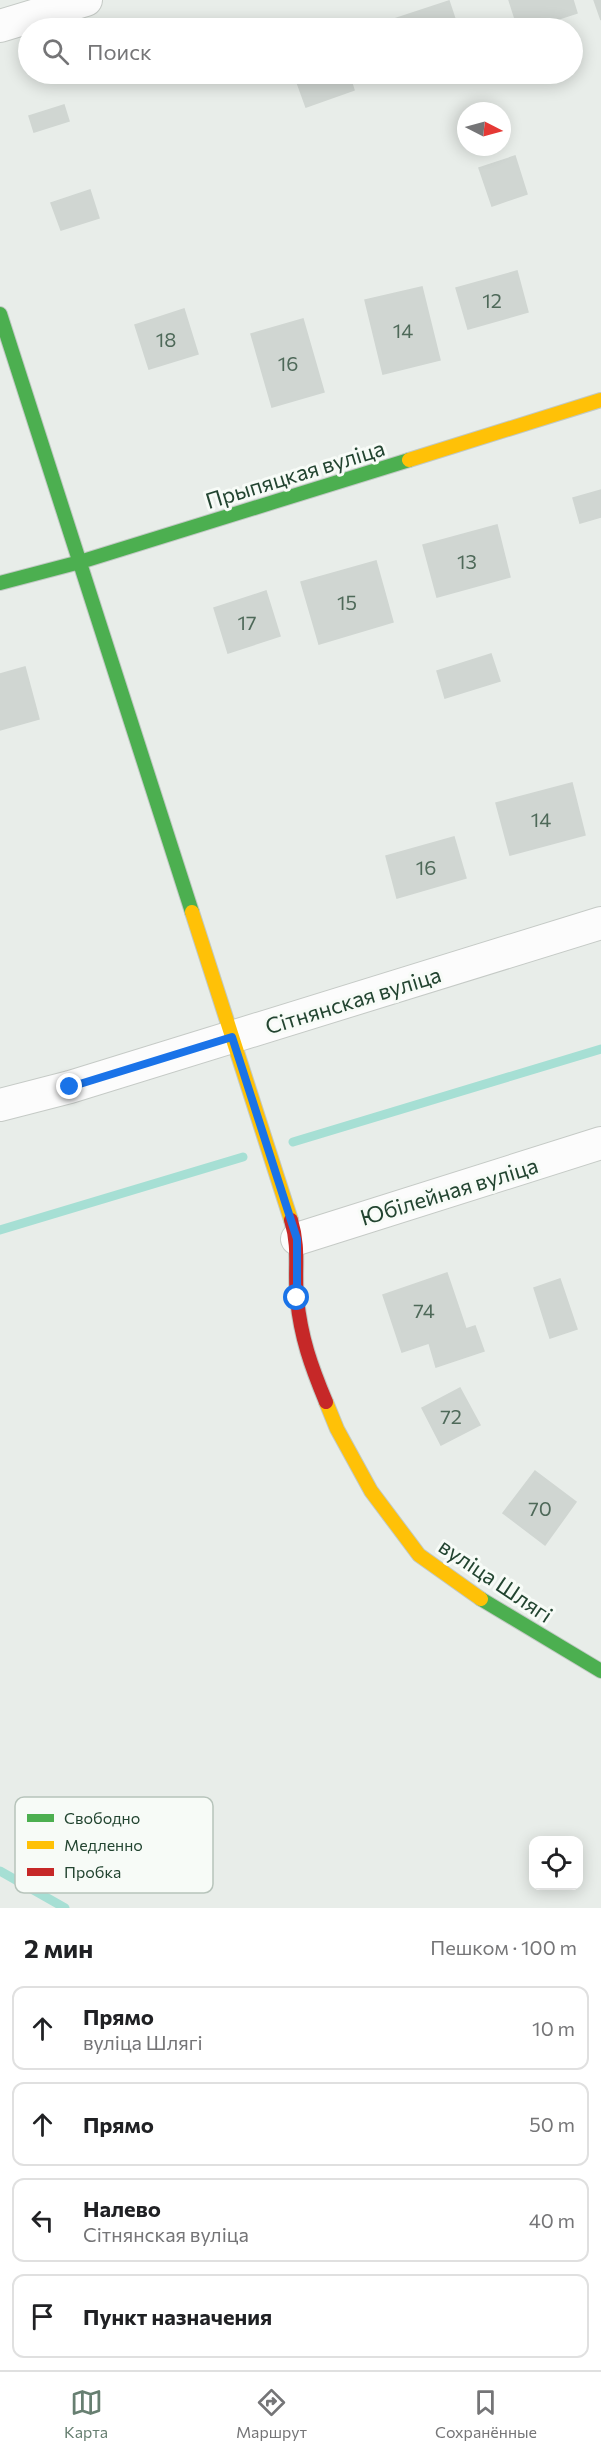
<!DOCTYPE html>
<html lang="ru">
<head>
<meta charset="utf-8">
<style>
  body { margin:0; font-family:Commissioner,sans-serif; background:#f2f2f2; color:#202124 }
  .controls { position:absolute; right:18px; bottom:18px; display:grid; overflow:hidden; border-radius:12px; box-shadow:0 3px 15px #0003 }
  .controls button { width:54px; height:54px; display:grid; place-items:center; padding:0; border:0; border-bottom:2px solid #e0e0e0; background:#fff; color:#202124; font:30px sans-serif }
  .compass { position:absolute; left:457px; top:102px; width:54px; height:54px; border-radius:50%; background:#fff; box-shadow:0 3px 15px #0003; rotate:96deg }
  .stop { position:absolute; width:18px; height:18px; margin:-14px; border:4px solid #1a73e8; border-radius:50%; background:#fff }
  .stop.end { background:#1a73e8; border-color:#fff; box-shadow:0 2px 6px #0008 }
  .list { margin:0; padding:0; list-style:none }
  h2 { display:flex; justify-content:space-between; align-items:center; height:78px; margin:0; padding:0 24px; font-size:26px }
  h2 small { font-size:20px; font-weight:400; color:#757577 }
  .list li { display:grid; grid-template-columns:39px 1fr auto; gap:18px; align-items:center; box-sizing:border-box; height:84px; margin:0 12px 12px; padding:0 12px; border:2px solid #e0e0e0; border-radius:12px }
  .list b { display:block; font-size:22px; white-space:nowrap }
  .list p { margin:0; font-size:20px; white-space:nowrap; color:#757577 }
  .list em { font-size:20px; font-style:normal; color:#757577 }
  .icon { flex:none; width:33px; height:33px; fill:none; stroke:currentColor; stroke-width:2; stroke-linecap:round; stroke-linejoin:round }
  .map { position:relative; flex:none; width:601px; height:1908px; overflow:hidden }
  .search { position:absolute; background:#fff; box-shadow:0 3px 15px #0003; left:18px; right:18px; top:18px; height:66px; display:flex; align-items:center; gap:15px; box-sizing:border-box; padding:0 21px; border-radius:33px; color:#757577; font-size:22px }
  .sheet { height:462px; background:#fff }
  nav { display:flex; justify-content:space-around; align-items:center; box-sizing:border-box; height:84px; border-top:2px solid #e0e0e0; background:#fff; font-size:16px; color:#757577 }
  nav a { display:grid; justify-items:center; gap:3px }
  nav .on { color:#677f71 }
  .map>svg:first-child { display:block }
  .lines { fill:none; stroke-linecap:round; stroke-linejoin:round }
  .stream { stroke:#a6dfd4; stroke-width:9 }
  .building { fill:#d0d6d2; stroke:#d0d6d2; stroke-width:1.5 }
  .street-casing { stroke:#c5cac6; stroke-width:34 }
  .fast-casing { stroke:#c1c9c4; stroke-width:16 }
  .slow-casing { stroke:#c1c9c4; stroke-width:16 }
  .jam-casing { stroke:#c1c9c4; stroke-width:16 }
  .street { stroke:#fcfcfc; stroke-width:32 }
  .fast { stroke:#4caf50; stroke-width:14 }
  .slow { stroke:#ffc107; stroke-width:14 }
  .jam { stroke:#c62828; stroke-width:14 }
  .route { stroke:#1a73e8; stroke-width:8 }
  .labels { text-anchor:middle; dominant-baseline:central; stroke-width:6; stroke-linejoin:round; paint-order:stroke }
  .number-label { font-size:20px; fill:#4e6959 }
  .street-label { font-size:22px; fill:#224430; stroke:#f7fbf7 }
  .key { fill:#f7fbf7; stroke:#b7c4bb; stroke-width:1.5 }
  .key-label { font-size:16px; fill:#224430 }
</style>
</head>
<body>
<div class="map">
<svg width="601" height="1908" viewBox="0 0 601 1908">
  <rect width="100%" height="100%" fill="#e8ede9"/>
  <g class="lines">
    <path class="stream" d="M293 1142 601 1049
      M0 1230 243 1157
      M0 1871 65 1908"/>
  </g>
  <path class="building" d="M509 0H573L577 13 531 28H518Z
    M594 0H601V20Z
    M449 1 458 28H367Z
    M294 74H349L354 90 306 107Z
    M376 74H399L379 80Z
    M64 105 69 121 34 132 29 116Z
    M515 156 527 194 492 206 479 168Z
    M90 190 99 218 61 230 51 203Z
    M517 271 528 312 468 329 456 288Z
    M422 287 440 360 383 374 365 300Z
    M184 309 198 354 149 369 135 325Z
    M303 319 324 392 272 407 251 334Z
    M601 490V517L580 523 573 498Z
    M497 525 510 577 437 597 423 545Z
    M376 561 393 622 319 644 301 582Z
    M266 591 280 636 228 653 214 608Z
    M491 654 500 681 445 698 437 671Z
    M25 667 39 719 0 730V674Z
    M572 783 585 835 510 855 496 803Z
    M454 837 466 878 397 898 386 856Z
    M447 1273 466 1329 475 1326 484 1351 436 1367 429 1343 402 1352 383 1295Z
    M560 1279 577 1329 550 1338 534 1288Z
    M460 1388 480 1425 441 1445 422 1408Z
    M535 1471 576 1502 545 1545 503 1513Z"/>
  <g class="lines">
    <g class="street-casing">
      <path id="street" d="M0 26 86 0
        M0 1105 70 1087 601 923
        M297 1239 601 1143"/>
    </g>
    <g class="fast-casing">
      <path id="fast" d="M0 314 192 912
        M0 583 80 562 409 460
        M481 1599 601 1671"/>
    </g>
    <g class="slow-casing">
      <path id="slow" d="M409 460 601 400
        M192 912 291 1220
        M326 1402 337 1429 371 1491 419 1555 481 1599"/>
    </g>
    <g class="jam-casing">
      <path id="jam" d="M291 1220C300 1249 294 1270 297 1299 301 1338 311 1366 326 1402"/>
    </g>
    <use href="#street" class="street"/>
    <use href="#fast" class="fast"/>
    <use href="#slow" class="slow"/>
    <use href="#jam" class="jam"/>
  </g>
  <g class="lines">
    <path class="route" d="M70 1087 232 1037 297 1239V1298"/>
  </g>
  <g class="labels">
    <g class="number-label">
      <text x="492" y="300">12</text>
      <text x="403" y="330">14</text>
      <text x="166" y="339">18</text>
      <text x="288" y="363">16</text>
      <text x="467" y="561">13</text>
      <text x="347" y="602">15</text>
      <text x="247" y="622">17</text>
      <text x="541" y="819">14</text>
      <text x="426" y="867">16</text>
      <text x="424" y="1310">74</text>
      <text x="451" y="1416">72</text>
      <text x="540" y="1508">70</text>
    </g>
    <g class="street-label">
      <text transform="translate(295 474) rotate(-17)">Прыпяцкая вуліца</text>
      <text transform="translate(353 1000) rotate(-17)">Сітнянская вуліца</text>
      <text transform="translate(449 1191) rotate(-17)">Юбілейная вуліца</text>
      <text transform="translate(496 1580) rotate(34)">вуліца Шлягі</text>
    </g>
  </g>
  <rect x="15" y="1797" width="198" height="96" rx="9" class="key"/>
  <rect x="27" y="1814" width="27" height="8" fill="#4caf50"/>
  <rect x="27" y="1841" width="27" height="8" fill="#ffc107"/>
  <rect x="27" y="1868" width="27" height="8" fill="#c62828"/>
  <g class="key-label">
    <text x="64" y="1824">Свободно</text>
    <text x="64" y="1851">Медленно</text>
    <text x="64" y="1878">Пробка</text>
  </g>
</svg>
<div class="controls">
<button><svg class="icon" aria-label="locate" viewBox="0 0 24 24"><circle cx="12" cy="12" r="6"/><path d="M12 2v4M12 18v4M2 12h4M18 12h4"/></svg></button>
</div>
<svg class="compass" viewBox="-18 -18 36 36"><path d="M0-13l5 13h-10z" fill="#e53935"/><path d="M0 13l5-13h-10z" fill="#757577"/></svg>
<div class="stop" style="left:297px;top:1298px"></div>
<div class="stop end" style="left:70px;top:1087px"></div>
<div class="search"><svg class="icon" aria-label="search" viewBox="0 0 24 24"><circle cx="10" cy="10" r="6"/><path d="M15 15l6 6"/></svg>Поиск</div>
</div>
<section class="sheet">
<h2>2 мин<small>Пешком · 100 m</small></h2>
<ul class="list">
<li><svg class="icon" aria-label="ahead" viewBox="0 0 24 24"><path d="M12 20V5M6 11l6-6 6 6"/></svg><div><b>Прямо</b><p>вуліца Шлягі</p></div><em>10 m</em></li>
<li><svg class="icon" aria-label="ahead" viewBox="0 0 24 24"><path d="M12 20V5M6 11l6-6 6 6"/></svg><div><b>Прямо</b></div><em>50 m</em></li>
<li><svg class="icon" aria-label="left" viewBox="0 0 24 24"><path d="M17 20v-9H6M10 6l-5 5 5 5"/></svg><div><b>Налево</b><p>Сітнянская вуліца</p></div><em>40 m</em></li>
<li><svg class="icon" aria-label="arrive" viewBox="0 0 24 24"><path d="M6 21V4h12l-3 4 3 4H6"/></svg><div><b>Пункт назначения</b></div></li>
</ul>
</section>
<nav>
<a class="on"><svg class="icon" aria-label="map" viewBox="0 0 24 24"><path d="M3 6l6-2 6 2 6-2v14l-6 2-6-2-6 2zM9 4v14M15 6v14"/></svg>Карта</a>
<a><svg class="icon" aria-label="directions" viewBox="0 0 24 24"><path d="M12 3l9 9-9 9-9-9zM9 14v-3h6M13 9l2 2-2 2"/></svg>Маршрут</a>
<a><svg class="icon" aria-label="saved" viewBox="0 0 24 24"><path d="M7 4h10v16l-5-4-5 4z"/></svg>Сохранённые</a>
</nav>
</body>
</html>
